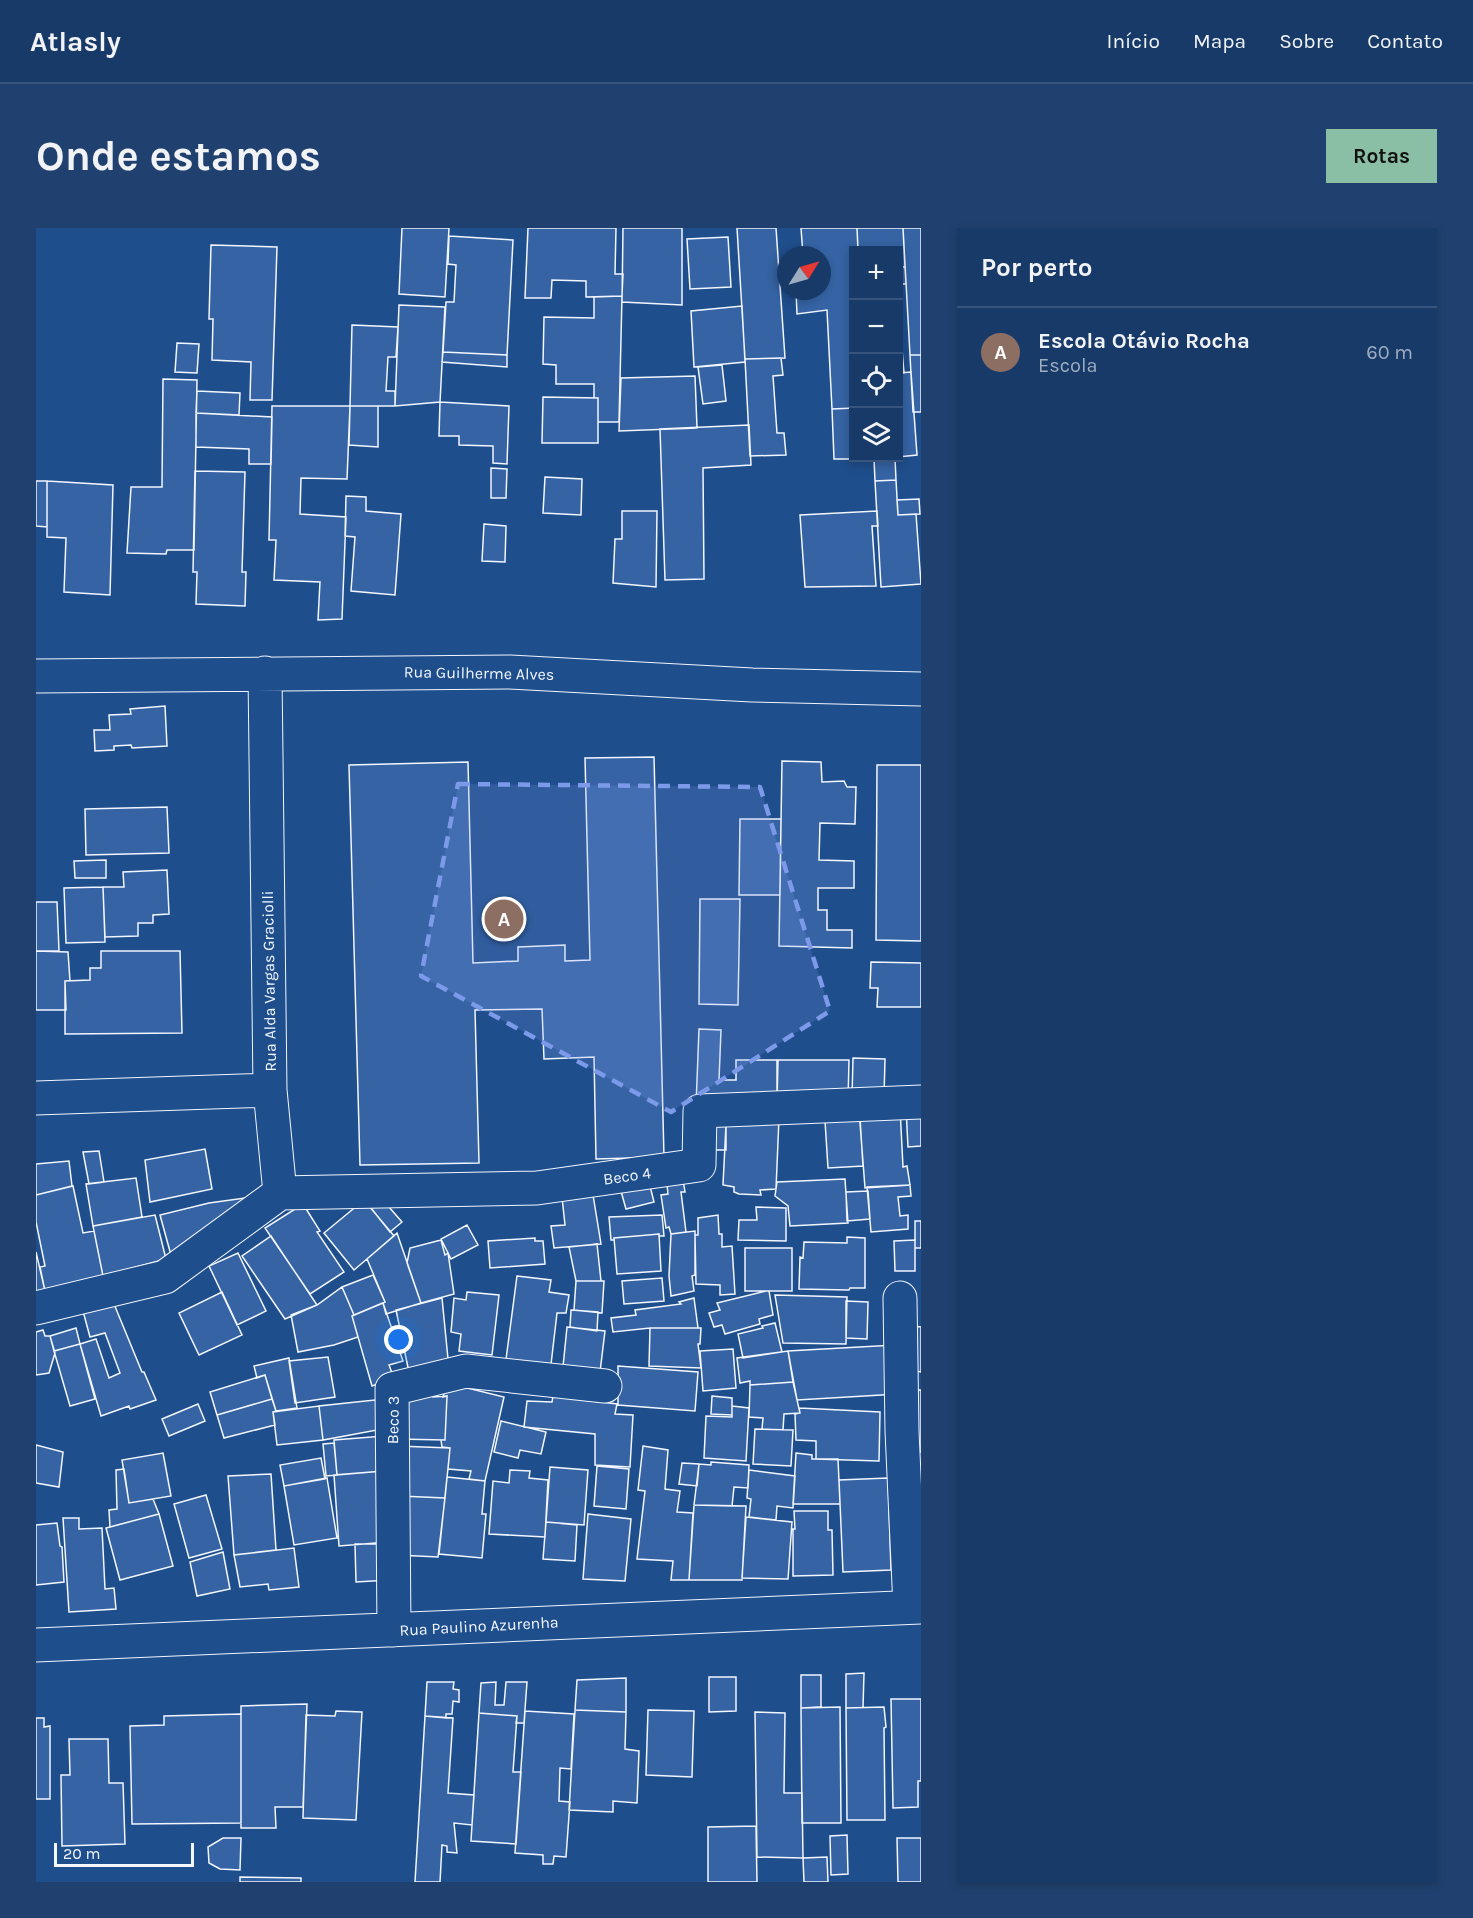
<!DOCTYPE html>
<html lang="pt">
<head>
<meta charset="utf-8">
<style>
  body { margin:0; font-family:Karla,sans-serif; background:#20416f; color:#f1f3f6 }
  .controls { position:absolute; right:18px; top:18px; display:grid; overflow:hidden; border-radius:0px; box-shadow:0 3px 9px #0003 }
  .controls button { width:54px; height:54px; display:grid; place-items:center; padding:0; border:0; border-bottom:2px solid #36547d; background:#173a69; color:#f1f3f6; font:30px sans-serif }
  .compass { position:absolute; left:741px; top:18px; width:54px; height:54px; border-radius:50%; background:#173a69; box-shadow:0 3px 9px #0003; rotate:53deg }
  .scale { position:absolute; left:18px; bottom:15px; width:140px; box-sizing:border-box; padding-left:6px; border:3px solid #f2f6ff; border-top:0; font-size:16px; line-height:21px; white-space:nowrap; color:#f2f6ff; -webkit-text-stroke:4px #1f4e8c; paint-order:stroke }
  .you { position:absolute; left:363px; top:1112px; width:21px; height:21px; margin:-15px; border:4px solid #fff; border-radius:50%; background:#1a73e8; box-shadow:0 0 0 9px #1a73e833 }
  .badge { display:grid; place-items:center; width:39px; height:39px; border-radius:50%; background:#8abfa5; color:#fff; font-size:20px; font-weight:700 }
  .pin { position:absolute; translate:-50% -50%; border:3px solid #fff; box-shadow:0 2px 6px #0006 }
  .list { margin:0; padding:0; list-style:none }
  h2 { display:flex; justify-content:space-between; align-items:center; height:78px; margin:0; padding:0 24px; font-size:26px }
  h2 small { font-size:20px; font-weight:400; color:#9eadc0 }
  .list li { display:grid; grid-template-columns:39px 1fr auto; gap:18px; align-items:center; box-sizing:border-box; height:90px; padding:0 24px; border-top:2px solid #36547d }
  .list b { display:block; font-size:22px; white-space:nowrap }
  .list p { margin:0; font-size:20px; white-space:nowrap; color:#9eadc0 }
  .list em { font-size:20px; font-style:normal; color:#9eadc0 }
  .icon { flex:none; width:33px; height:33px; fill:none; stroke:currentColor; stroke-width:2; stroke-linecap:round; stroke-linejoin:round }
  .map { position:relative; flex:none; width:885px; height:1654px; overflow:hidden; border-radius:0px }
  header { display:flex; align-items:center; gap:36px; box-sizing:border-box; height:84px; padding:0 30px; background:#173a69; border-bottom:2px solid #36547d }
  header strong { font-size:28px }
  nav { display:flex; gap:33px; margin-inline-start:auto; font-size:21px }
  .intro { display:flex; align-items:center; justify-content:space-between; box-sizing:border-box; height:144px; padding:0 36px }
  h1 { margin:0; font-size:42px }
  .button { padding:15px 27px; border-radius:0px; background:#8abfa5; color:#111; font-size:21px; font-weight:700 }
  main { display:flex; gap:36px; padding:0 36px }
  aside { flex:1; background:#173a69; border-radius:0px; box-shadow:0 3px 9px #0003 }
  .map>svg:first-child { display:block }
  .building { fill:#3563a3; stroke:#f2f6ff; stroke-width:1.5 }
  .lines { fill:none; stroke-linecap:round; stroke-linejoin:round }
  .minor-casing { stroke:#f2f6ff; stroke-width:35 }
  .minor { stroke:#1f4e8c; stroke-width:33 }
  .marked { fill:#7d9aea; fill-opacity:0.2; stroke:#7d9aea; stroke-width:4.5; stroke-dasharray:12 8; stroke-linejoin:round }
  .labels { text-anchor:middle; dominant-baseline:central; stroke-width:4.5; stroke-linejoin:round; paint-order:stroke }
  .street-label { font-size:16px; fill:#f2f6ff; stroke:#1f4e8c }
</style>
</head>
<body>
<header>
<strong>Atlasly</strong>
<nav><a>Início</a><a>Mapa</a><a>Sobre</a><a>Contato</a></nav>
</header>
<div class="intro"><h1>Onde estamos</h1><a class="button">Rotas</a></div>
<main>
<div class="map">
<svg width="885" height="1654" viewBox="0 0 885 1654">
  <rect width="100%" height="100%" fill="#1f4e8c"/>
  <path class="building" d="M366 0H413L409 69 363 66Z
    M492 0H580L579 46H587L586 68 550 69V53L516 52 515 70H489Z
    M587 0H646V77L586 74Z
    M701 0H740L749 130 709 131Z
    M765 0H821L822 22H818V180L796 181 791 82 761 86 760 63H786V27H767Z
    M821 0H867L869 39H862V22H822Z
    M867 0H885V127H874Z
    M413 8 477 12 471 127 407 124 410 74H418L420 37 412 36Z
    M692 9 695 59 654 61 651 11Z
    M175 17 241 19 236 172H214L215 134 176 132 177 91H173Z
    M862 39H869L870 56H862Z
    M586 68 583 194H562V170H558V156H520V137L507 136 508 89 558 90V69Z
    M862 74 868 145H862Z
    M363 77 409 79 404 174 359 178Z
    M706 78 709 134 658 139 655 83Z
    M316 97 362 99 360 129H352L350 163H359V178H314Z
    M141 115 163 116 161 145 139 144Z
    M407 124 471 127V139L406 134Z
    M874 127H885V184H877Z
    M745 130 747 147 737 148 741 205H748L750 227 714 228 709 131Z
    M686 137 690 173 667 176 662 139Z
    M875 144 881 227 862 229V145Z
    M659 148 661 200 583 203 585 150Z
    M127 151 161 152 158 322H131L130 326 91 325 95 259H126Z
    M161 163 204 165 203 187 160 185Z
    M507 169 562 170V215H506Z
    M404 174 473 178 471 236 457 235V218L423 217V208H403Z
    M236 178H314L311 251 265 250 264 286 310 289 306 391 282 392 284 354 238 352 240 312H233Z
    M314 178H342V219L313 217Z
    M818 180V230H836V231H798L796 181Z
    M160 185 236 189 235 236H213V221L160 219Z
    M713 197 715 237 667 240 668 351 629 352 624 201Z
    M859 230 860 252 839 253 838 231Z
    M455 240 471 241 470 270H455Z
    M159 243 209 244 206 344H210L209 378 160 376 161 344H157Z
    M509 249 546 251 545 287 507 285Z
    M860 252 862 287 880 286 885 356 845 359 839 253Z
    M0 253H11V299L0 298Z
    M11 253 77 257 74 367 28 364 30 310 11 309Z
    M310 268 330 269V283L365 286 359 367 315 363 319 309 309 308Z
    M883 271 884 286 862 287 861 272Z
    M586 283H621L620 359 577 355 579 311H586Z
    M841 283 842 298H836L840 358 769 359 764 287Z
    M448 296 470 298 469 334 446 333Z
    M129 478 131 518 96 520 95 517 78 518V522L59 523 58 502H74L73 487 95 486 94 481Z
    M618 529 628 929 560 931 558 829 508 831 506 781 439 782 443 935 324 937 313 537 432 534 437 735 482 733V719L529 717V733L554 732 549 530Z
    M746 533 785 534 786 554 808 553 811 559H820L819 596 784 595 783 632 818 633V660H782V682H791V702H816V720L743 718Z
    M841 537H885V713L840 712Z
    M131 579 133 625 50 627 49 581Z
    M704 591H745L744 667H703Z
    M70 632V650H39L38 633Z
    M131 642 133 686 117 687V695H102V708L69 709 67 659H88L87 644Z
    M67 659 69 714 30 715 28 660Z
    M664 671H704L702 777 663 776Z
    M0 674H21L23 723H0Z
    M0 723 32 724 34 753H29L30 782H0Z
    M65 723H144L146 805 29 806V753L54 752V740H65Z
    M835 734 885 735V779H841L842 760H834Z
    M663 801 685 802 683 852H700V832H741V875L660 878Z
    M817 830 849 831 848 869 816 868Z
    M742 832H813L812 873 741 875Z
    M885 879V918L872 919 870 880Z
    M864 880 867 939 871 938 874 957 829 960 823 882Z
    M743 890 740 961 724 962 725 967 703 966 698 964V959L687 957 690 897Z
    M824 890 827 938 792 940 789 893Z
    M670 897H690V922H671Z
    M169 921 176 961 114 974 109 932Z
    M63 923 68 954 53 956 47 924Z
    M33 933 36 958 0 967V936Z
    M646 945 649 964H645L650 1004 635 1006 633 999 630 1000 625 967 632 966 630 947Z
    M100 950 106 989 57 998 50 956Z
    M612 950 618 974 590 981 583 956Z
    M809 951 812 995 754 998 752 978 739 968 741 954Z
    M874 957 875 968 862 969 864 988 872 987V1001L835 1004 831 959Z
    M37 958 47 1005 58 1003 67 1048 9 1063 4 1039 9 1038 0 994V967Z
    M832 963 834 991 811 993 810 964Z
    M557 967 565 1016 518 1020 515 998 529 997 526 969Z
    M223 968 135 1027 124 987 173 975Z
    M346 971 366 994 354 1004 335 980Z
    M328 972 358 1008 318 1042 288 1005Z
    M267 976 284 1003 281 1004 308 1044 274 1066 229 1000Z
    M720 979 750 980V1013L702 1012 703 992H721Z
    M119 987 130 1031 67 1048 57 998Z
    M626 987 628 1008H623V1006L578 1010V1012H575L573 989Z
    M682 987 683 1006H686V1019L696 1018 699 1066 684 1067V1057L660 1056 659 1007H662V990Z
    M879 993H885V1020H879Z
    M431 997 442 1017 415 1031 405 1011Z
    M659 1003V1047L656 1048 658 1063 635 1068 633 1048 635 1006Z
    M361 1005 385 1075 350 1086 347 1075 349 1074 331 1031Z
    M623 1006 625 1043 581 1046 578 1010Z
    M235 1008 281 1077 249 1091 206 1028Z
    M811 1009 829 1010V1060H814L813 1062 763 1061 764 1029 767 1030 768 1014 811 1015Z
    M499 1010V1013H507L509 1036 454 1040 452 1013Z
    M405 1012 409 1027 412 1025 418 1066 385 1075 371 1035 374 1020Z
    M879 1012V1043H859L858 1013Z
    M561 1016 565 1053H540L533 1019Z
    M709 1020H756V1063H709Z
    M0 1024 9 1063 0 1065Z
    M202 1025 230 1083 201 1097 173 1038Z
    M337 1047 349 1074 318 1087 306 1059Z
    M481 1048 515 1052 513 1064 533 1067 530 1085H521L514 1145 469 1139Z
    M626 1050 628 1073 588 1076 586 1053Z
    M540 1053H568L566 1085 538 1082Z
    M306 1059 318 1087 316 1088 322 1109 298 1117 262 1124 255 1087 281 1077Z
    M730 1063H733L737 1087 723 1091 724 1096 689 1106 686 1097 678 1099 673 1085 684 1082 681 1075Z
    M186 1064 206 1107 163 1127 143 1085Z
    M431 1064 463 1067 456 1127 423 1123 425 1106 415 1104 418 1070 430 1072Z
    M739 1067 811 1069 810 1116 747 1115Z
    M406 1070 413 1141 374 1149 360 1082Z
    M658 1070 662 1100H614L577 1104 575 1090 600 1087 599 1082 645 1076 643 1074Z
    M810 1073 832 1074 831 1111 810 1110Z
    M347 1075 367 1133 353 1137 358 1150 336 1158 316 1088Z
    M78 1076 106 1144H108L120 1172 94 1181 93 1178 65 1188 44 1116 60 1111 73 1150 84 1145 69 1105 54 1109 47 1083Z
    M535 1082 562 1084 561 1103 534 1099Z
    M739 1095 746 1124 707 1130 702 1106 727 1100 726 1098Z
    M878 1098 885 1099V1144L870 1141Z
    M531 1099 569 1103 564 1144 526 1149Z
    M40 1100 44 1116 18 1123 14 1108Z
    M614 1100H665L664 1116H662L665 1140 613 1138Z
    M7 1102 9 1108H14L19 1125 13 1145 0 1147V1104Z
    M44 1116 59 1171 34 1178 18 1123Z
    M859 1117 862 1166 761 1172 752 1123Z
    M697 1121 700 1160 667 1163 664 1123Z
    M752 1123 757 1154 714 1157V1153L704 1155 701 1130Z
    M292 1129 299 1169 259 1175 253 1133Z
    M253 1130 261 1180 240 1183 229 1147 221 1150 218 1138Z
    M582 1138 662 1144 659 1183 582 1177Z
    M229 1147 236 1171 181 1187 174 1164Z
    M757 1154 764 1185 748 1186 747 1202 726 1201 727 1190 713 1189 714 1157Z
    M411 1155 468 1169 449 1253 433 1251 435 1243 412 1241 414 1220 406 1219 405 1212H409L411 1168 407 1169Z
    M397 1161V1169L411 1168 409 1212 361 1211 362 1164Z
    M873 1162H885V1224H875Z
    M517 1168 581 1176 579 1186 597 1187 594 1239 559 1237V1206L488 1199 491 1173 516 1174Z
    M676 1168 696 1170V1187L675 1186Z
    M236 1171 240 1183 237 1184 239 1197 188 1210 181 1187Z
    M348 1171 352 1200 287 1212 283 1178Z
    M162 1176 169 1193 133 1208 126 1191Z
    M283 1178 287 1212 241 1217 237 1184Z
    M696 1178 713 1180 710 1233 668 1230 670 1188 696 1189Z
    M763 1180 844 1184 843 1233 780 1231V1213L760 1212 759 1186 764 1185Z
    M465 1193 510 1204 505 1226 484 1222 482 1230 458 1224Z
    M719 1201 757 1202 755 1238 717 1236Z
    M348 1208 347 1243 301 1247 298 1212Z
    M298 1215 301 1247 290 1248 287 1216Z
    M0 1217 27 1224 23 1259 0 1255Z
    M361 1218 414 1220 409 1270 364 1268Z
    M607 1218 632 1222 629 1261 644 1263 641 1284 657 1285 653 1352H635L637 1333 601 1331 609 1263 602 1262Z
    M127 1225 135 1268 93 1275 86 1232Z
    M760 1225 776 1227V1231H802L804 1276H757Z
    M285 1230 289 1251 248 1258 244 1237Z
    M675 1234 713 1237 712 1260 698 1259 696 1278 658 1277 663 1236 675 1237Z
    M646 1235 663 1236 661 1258 643 1256Z
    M561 1238 593 1241 590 1281 558 1278Z
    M514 1239 552 1242 548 1297 510 1294Z
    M88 1241 93 1275 117 1271 123 1286 74 1299 73 1282 81 1281 80 1242Z
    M474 1242 494 1243 493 1250 512 1252 509 1309 453 1306 457 1253 473 1255Z
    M713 1242 759 1248 757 1280 741 1278 740 1292 713 1289 715 1271 711 1270Z
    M347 1243 352 1314 303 1318 298 1247Z
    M235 1246 240 1322 198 1327 192 1248Z
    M411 1249 449 1253 446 1286H450L446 1330 403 1326Z
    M291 1250 301 1310 258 1317 248 1258Z
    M852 1250 855 1342 807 1344 803 1252Z
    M170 1267 186 1321 153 1330 138 1276Z
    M364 1268 409 1270 402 1329 361 1327Z
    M658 1277 710 1278 706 1352H653Z
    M758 1283H792V1302H796L797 1347 757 1348V1301H759Z
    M123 1286 137 1338 84 1352 70 1300Z
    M552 1286 595 1291 589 1353 547 1351Z
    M710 1289 756 1294 752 1351 706 1350Z
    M27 1290H43V1301L66 1300 69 1361 78 1360 80 1381 33 1384Z
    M510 1294 541 1297 539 1333 507 1331Z
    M21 1295 24 1318 26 1319 28 1354 0 1357V1297Z
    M319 1316H352L353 1352 320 1354Z
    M258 1320 263 1359 233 1362 232 1356 204 1359 198 1327Z
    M187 1324 194 1361 161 1368 154 1334Z
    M828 1445 827 1480H810V1446Z
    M765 1447H785V1479L765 1480Z
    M673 1449H700V1483L673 1484Z
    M590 1450V1484L539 1482 541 1452Z
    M391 1454H418L417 1461 423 1462V1474L417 1473 416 1486H410V1490L389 1488Z
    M460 1454 459 1477H468L470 1454H491L488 1495H480L481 1488 443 1485 445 1455Z
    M855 1471H885V1553H882V1579L857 1580Z
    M271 1476 267 1579H239L240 1600H205V1478Z
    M804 1479 805 1595H766L765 1480Z
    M848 1479 850 1499 848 1500 849 1592H811L810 1480Z
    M539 1482 590 1484 589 1521 603 1523 601 1575 577 1573V1584L533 1582Z
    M612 1482 658 1483 656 1549 610 1547Z
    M300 1483 326 1484 320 1592 267 1590 270 1487 299 1488Z
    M489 1483 538 1486 535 1541 524 1540 523 1573 534 1574 530 1629 518 1628 517 1636H507V1627L479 1625Z
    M719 1484 749 1485 748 1565H766L767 1630 721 1629Z
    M443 1485 481 1488 477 1544H485L480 1616 435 1613Z
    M205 1486V1595L96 1596 94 1498 128 1497V1488Z
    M389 1488 417 1490 412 1565 438 1567 436 1597 418 1595 421 1625 411 1624V1618L406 1617 404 1654H379Z
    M0 1490H8V1499L14 1498V1571H0Z
    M33 1511H72L73 1555H87L89 1616 26 1618 25 1547H34Z
    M720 1598 721 1654H672V1599Z
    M811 1607 812 1646 795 1647 794 1608Z
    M187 1610H205L204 1642 184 1641 173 1635 172 1619Z
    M861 1610H885V1654H862Z
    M791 1629 792 1654H768L767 1630Z
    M204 1649 265 1650V1654H204Z"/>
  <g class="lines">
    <g class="minor-casing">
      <path id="minor" d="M0 448 474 444 716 457 885 461
        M0 870 234 862
        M244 965 501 960 663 937 664 883 885 874
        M864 1070 866 1203 874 1379
        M0 1080 129 1049 244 965 234 862 229 445
        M358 1402 356 1161 430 1143 569 1158
        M0 1417 885 1379"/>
    </g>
    <use href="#minor" class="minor"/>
  </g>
  <path class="marked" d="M422 556 724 559 794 783 635 884 385 748Z"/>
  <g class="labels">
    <g class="street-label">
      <text transform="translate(443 445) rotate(1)">Rua Guilherme Alves</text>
      <text transform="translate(233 753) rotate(-91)">Rua Alda Vargas Graciolli</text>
      <text transform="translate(591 948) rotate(-8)">Beco 4</text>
      <text transform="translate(357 1192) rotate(-89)">Beco 3</text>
      <text transform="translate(443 1398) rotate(-3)">Rua Paulino Azurenha</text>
    </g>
  </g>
</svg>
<div class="controls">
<button>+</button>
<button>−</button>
<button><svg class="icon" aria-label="locate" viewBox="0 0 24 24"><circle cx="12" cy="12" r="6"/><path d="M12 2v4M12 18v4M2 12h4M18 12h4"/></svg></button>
<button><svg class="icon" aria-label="layers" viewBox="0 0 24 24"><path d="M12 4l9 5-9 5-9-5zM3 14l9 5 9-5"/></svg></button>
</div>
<svg class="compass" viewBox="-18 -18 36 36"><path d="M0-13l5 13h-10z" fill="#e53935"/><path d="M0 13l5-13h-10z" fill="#9eadc0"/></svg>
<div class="scale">20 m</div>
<div class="you"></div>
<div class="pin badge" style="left:468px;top:691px;background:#8d6e63">A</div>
</div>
<aside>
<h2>Por perto<small></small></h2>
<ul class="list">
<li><span class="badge" style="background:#8d6e63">A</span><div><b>Escola Otávio Rocha</b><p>Escola</p></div><em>60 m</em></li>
</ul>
</aside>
</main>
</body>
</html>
